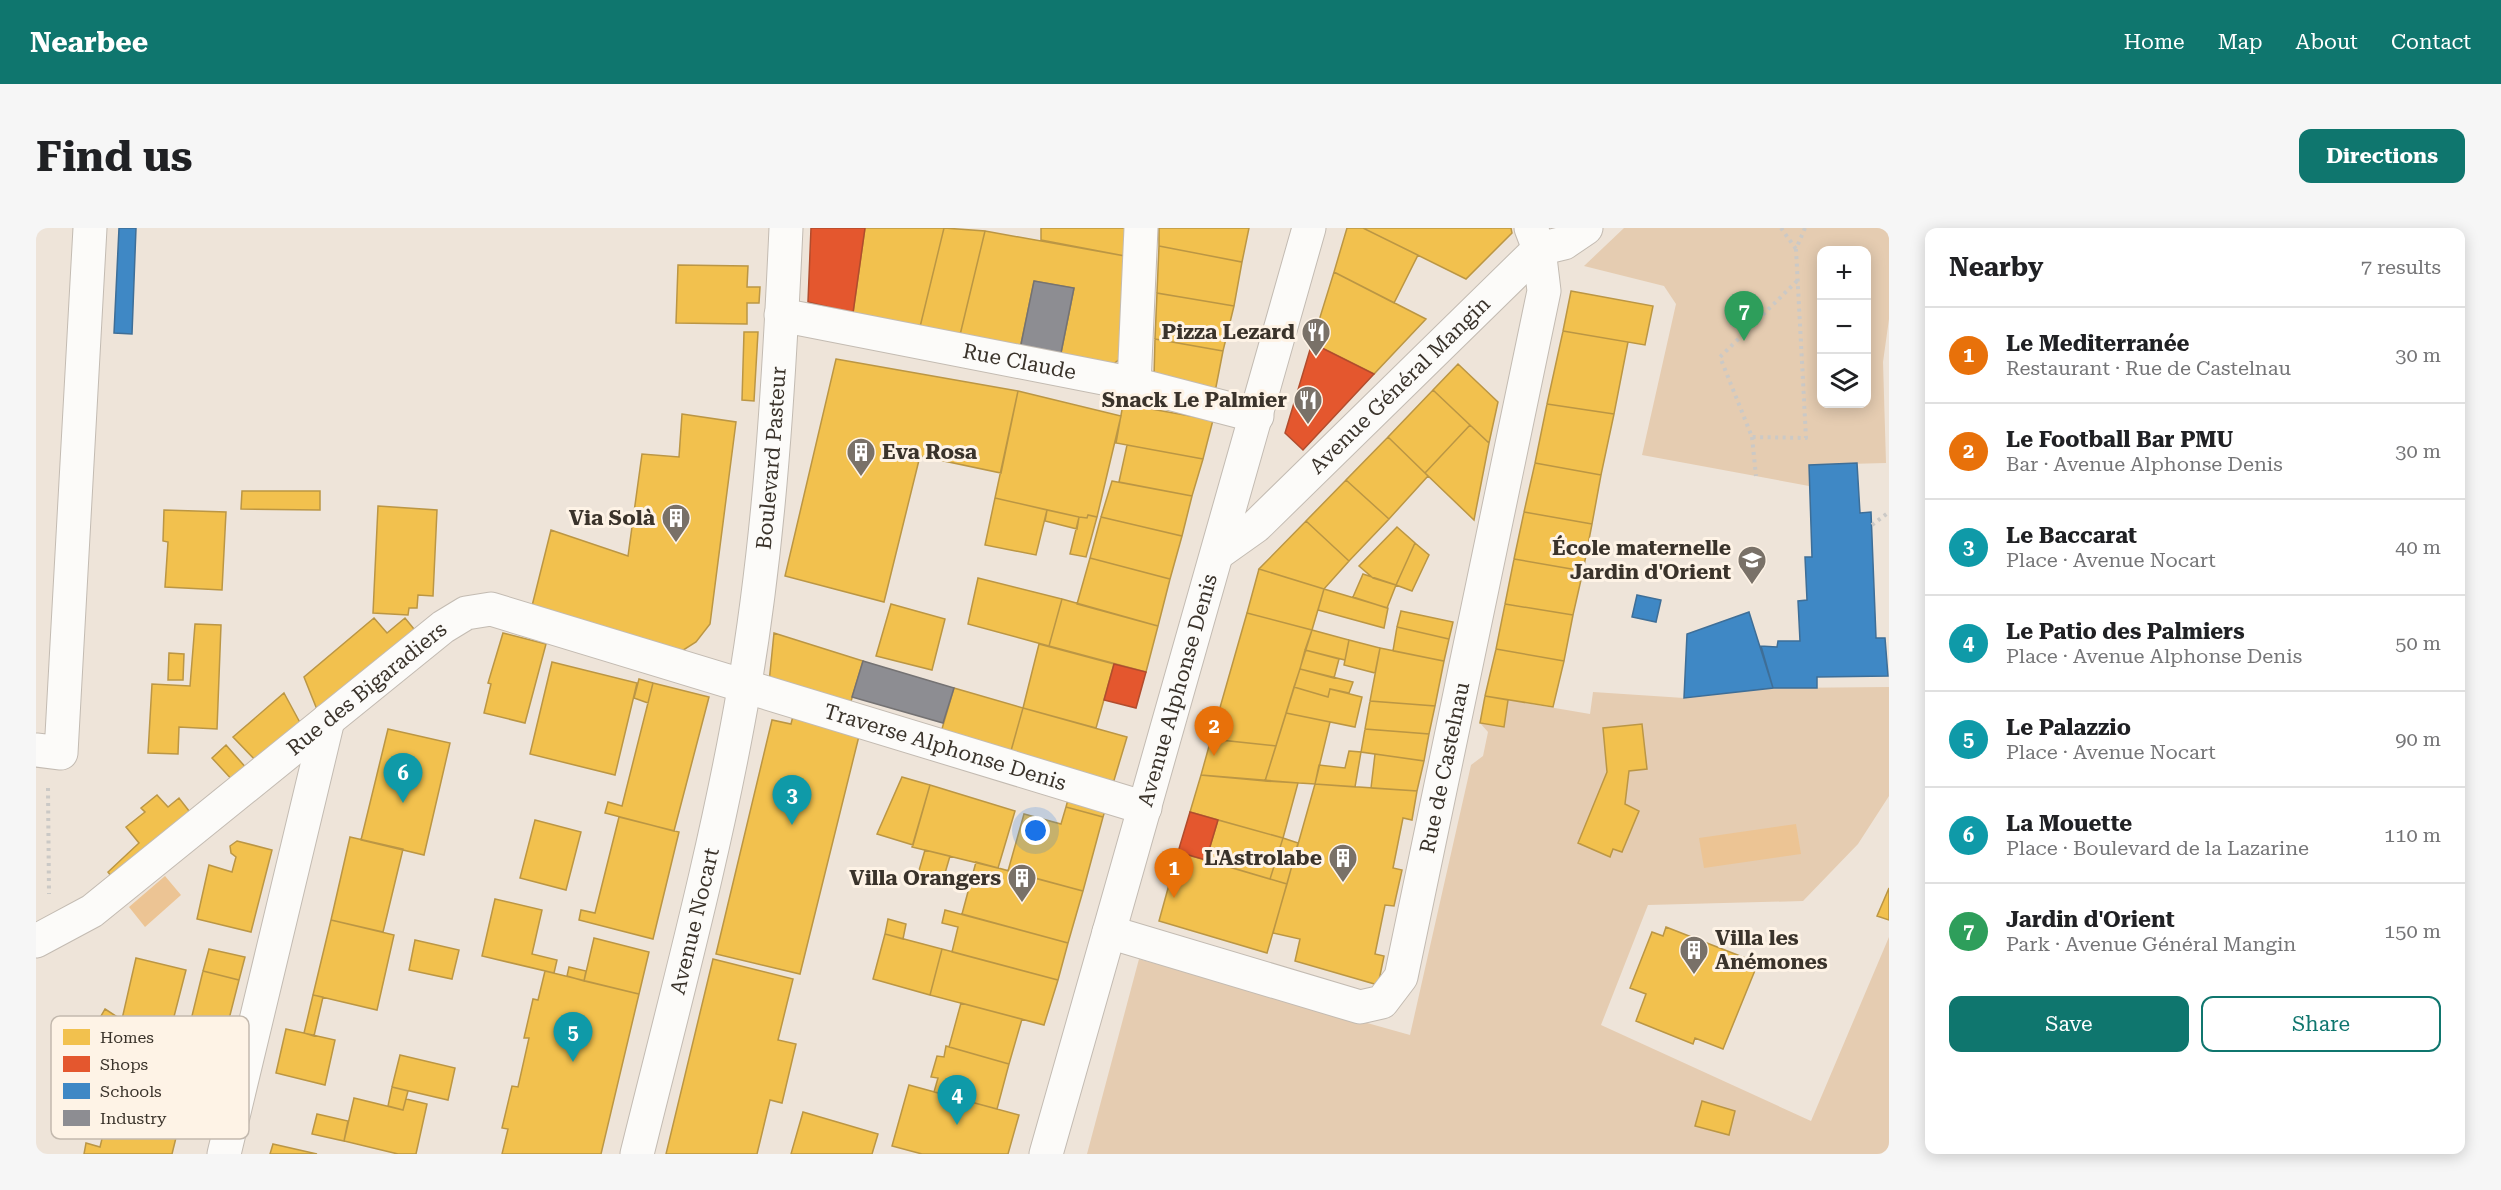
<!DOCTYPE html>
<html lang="en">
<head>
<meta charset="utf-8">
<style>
  body { margin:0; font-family:"Roboto Serif",serif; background:#f6f6f6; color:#202124 }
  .controls { position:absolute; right:18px; top:18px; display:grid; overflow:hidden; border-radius:12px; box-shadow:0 3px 15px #0003 }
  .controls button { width:54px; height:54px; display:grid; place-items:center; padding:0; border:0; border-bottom:2px solid #e0e0e0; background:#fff; color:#202124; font:30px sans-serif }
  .you { position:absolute; left:1000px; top:603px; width:21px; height:21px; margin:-15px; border:4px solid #fff; border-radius:50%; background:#1a73e8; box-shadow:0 0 0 9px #1a73e833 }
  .badge { display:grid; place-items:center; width:39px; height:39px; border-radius:50%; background:#0f766e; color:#fff; font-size:20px; font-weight:700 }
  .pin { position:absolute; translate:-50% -50px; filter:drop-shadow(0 2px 3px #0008) }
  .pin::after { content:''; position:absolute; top:32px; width:21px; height:18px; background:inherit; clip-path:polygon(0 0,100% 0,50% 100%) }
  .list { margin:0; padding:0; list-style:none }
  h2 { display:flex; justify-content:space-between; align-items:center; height:78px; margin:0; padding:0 24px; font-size:26px }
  h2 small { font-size:20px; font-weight:400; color:#757577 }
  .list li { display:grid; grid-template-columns:39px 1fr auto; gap:18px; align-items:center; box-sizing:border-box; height:96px; padding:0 24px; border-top:2px solid #e0e0e0 }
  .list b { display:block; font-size:22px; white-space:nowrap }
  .list p { margin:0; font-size:20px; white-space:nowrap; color:#757577 }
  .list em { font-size:20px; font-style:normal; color:#757577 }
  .actions { display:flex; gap:12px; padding:18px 24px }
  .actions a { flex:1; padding:14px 0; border:2px solid #0f766e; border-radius:12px; text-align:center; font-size:21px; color:#0f766e }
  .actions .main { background:#0f766e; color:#fff }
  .icon { flex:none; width:33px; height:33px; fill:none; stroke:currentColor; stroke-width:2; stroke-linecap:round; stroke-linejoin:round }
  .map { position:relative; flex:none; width:1853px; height:926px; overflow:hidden; border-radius:12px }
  header { display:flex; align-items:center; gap:36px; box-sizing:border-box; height:84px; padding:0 30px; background:#0f766e; color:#fff }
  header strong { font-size:28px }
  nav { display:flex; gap:33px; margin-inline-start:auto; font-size:21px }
  .intro { display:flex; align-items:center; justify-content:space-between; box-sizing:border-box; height:144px; padding:0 36px }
  h1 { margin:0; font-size:42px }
  .button { padding:15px 27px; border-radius:12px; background:#0f766e; color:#fff; font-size:21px; font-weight:700 }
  main { display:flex; gap:36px; padding:0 36px }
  aside { flex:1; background:#fff; border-radius:12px; box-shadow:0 3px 15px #0003 }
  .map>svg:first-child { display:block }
  .green { fill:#e5ccb1; fill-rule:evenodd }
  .water { fill:#ecc494 }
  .homes { fill:#f2c14e; stroke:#bb9644; stroke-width:1.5 }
  .shops { fill:#e4572e; stroke:#b14c2d; stroke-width:1.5 }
  .schools { fill:#3f88c5; stroke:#3e6e97; stroke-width:1.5 }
  .industry { fill:#8d8d92; stroke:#747273; stroke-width:1.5 }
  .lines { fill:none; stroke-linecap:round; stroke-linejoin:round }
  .minor-casing { stroke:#c3bbb2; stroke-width:35 }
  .major-casing { stroke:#c3bbb2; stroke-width:35 }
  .path { stroke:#cbc9c6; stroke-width:4; stroke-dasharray:3 4.5; stroke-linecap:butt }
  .minor { stroke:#fcfbf9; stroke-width:33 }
  .major { stroke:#fcfbf9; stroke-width:33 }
  .labels { text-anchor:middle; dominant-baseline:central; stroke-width:6; stroke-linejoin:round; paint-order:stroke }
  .poi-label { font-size:21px; font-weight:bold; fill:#3a332b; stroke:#fef3e6; text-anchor:end }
  .street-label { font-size:21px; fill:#3a332b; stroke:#fef3e6 }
  .key { fill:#fef3e6; stroke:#c3b9ae; stroke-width:1.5 }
  .key-label { font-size:16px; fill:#3a332b }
</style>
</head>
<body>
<header>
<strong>Nearbee</strong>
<nav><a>Home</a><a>Map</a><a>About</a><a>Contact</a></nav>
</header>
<div class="intro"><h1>Find us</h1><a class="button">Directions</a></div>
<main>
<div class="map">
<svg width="1853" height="926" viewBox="0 0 1853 926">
  <rect width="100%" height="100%" fill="#eee4d9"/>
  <path class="green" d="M1588 0H1853V91L1847 134 1850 235 1773 237V258L1606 227 1640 76 1628 58 1548 38ZM1786 22H1830V176H1786Z
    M1853 459V568L1822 616 1767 673 1612 677 1565 797 1775 893 1853 709V926H1051L1103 731 1374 807 1435 537 1447 528 1452 504 1444 495 1467 498 1472 472 1554 486 1557 464 1648 470 1737 460Z"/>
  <path class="water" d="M1760 596 1765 626 1668 640 1663 610Z
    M129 648 145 667 109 699 93 679Z"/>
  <path class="homes" d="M829 0H908L884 99 817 85Z
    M908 0 949 3 924 107 884 99Z
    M1005 0H1090L1089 28 1005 12Z
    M1123 0H1213L1206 34 1123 18Z
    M1311 0H1327L1382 27 1358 75 1298 44Z
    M1327 0H1475L1476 5 1430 51Z
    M949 3 1089 28 1085 130 1071 141 1024 130 1038 60 998 53 984 121 924 107Z
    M1123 18 1206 34 1198 78 1121 65Z
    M642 37 712 38 711 59H724L723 75H711V96L640 95Z
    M1298 44 1390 91 1338 146 1276 115Z
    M1535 63 1617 78 1609 117 1527 103Z
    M1121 65 1198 78 1187 123 1119 111Z
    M1527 103 1592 114 1578 186 1511 176Z
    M708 104H722L718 173 706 172Z
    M1119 111 1187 123 1179 164 1118 150Z
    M800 131 982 163 965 245 884 228 848 374 749 348Z
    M1422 136 1462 174 1453 215 1397 162Z
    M1397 162 1434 197 1389 245 1352 209Z
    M982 163 1085 188 1061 289 1052 287 1051 290 1043 289 959 270Z
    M1087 176 1177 192 1167 231 1080 215Z
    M1511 176 1578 186 1565 247 1499 235Z
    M646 186 700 194 674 396 660 414 638 428 495 382 515 302 592 328 606 226 643 229Z
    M1434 197 1453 215 1438 292 1389 245Z
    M1352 209 1392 248 1353 291 1310 252Z
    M1091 217 1167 231 1156 268 1083 254Z
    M1499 235 1565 247 1556 296 1488 284Z
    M1310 252 1353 291 1313 333 1270 293Z
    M1076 253 1156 268 1146 308 1065 289Z
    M206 263H284V282L205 281Z
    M959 270 1011 282 1000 327 949 317Z
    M342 278 401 282 397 368 382 367 381 380H373L372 387 337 385Z
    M128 282 190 284 186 362 129 359 132 314 127 313Z
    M1011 282 1043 289 1041 301 1009 293Z
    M1488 284 1556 296 1547 343 1478 331Z
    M1052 287 1061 289 1050 329 1034 326 1043 289 1051 290Z
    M1065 289 1146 308 1134 351 1054 330Z
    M1270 293 1313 333 1288 361 1223 341Z
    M1361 299 1379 315 1360 357 1337 350 1323 338Z
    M1379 315 1393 327 1376 363 1360 357Z
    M1054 330 1134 351 1122 398 1041 376Z
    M1478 331 1547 343 1537 387 1469 376Z
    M1223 341 1288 361 1276 402 1211 385Z
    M1327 346 1360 357 1351 380 1317 369Z
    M942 350 1026 371 1013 418 932 396Z
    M1288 361 1352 380 1348 400 1282 382Z
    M1026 371 1122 398 1110 444 1013 418Z
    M855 376 909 391 896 442 840 428Z
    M1469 376 1537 387 1528 433 1460 421Z
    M1365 383 1417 394 1413 411 1361 399Z
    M1211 385 1276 402 1240 518 1175 511Z
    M338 390 351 405 369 390 382 406 284 489 268 449Z
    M159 396 185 397 181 501 143 499 142 526 112 525 116 456 154 458Z
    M1361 399 1413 411 1408 433 1357 423Z
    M1276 402 1313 412 1309 432 1269 422Z
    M467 405 510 416 489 495 448 485 455 456 452 455Z
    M738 405 827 433 813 480 733 455Z
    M1313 412 1344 420 1339 445 1308 437Z
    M1003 416 1078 436 1060 500 987 480Z
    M1344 420 1408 433 1399 478 1334 473Z
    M1460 421 1528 433 1517 479 1449 468Z
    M1269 422 1303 431 1298 450 1264 441Z
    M133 425 148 426 147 452H132Z
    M516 434 601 455 579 547 494 526Z
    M1264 441 1317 454 1313 465 1294 461 1292 469 1258 459Z
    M603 451 617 455 612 475 598 470Z
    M617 455 673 469 638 603 569 585 572 574 586 578Z
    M1258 459 1292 469 1294 461 1326 469 1319 499 1250 485Z
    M918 460 987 480 973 530 903 511Z
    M248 465 268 502 225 538 197 509Z
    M1449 468 1472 472 1468 499 1444 495Z
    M1334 473 1399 478 1393 506 1329 501Z
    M987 480 1091 509 1076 559 973 530Z
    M1250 485 1294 494 1279 556 1229 553Z
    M757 488 823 508 764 746 680 726 736 492 755 496Z
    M1606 496 1611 541 1593 543 1589 576 1603 583 1586 624 1577 621 1574 629 1542 615 1571 544 1567 500Z
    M352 501 414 515 388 627 325 612Z
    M1329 501 1393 506 1388 533 1325 524Z
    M1175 511 1240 518 1229 553 1165 547Z
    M190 517 212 542 199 555 176 530Z
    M1313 523 1325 524 1319 559 1279 556 1283 537 1309 540Z
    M1339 526 1388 533 1381 563 1335 560Z
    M1165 547 1262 555 1247 610 1154 584Z
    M866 549 894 557 877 617 841 606Z
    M1038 549 1076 559 1067 589 1030 579Z
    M1279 556 1381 563 1376 592 1367 590 1357 640 1366 642 1358 678 1349 677 1339 726 1348 728 1342 757 1259 733 1264 711 1237 705Z
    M894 557 979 583 962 640 876 619Z
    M121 567 132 579 143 570 160 592 82 657 72 644 103 615 90 599 109 584 105 580Z
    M1030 579 1067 589 1047 663 972 643 988 586 1025 596Z
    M583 589 643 604 617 711 543 692 545 682 559 685Z
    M499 592 545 604 530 662 484 650Z
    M1182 592 1247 610 1234 651 1170 632Z
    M314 609 367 621 347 704 295 692Z
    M1247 610 1262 615 1251 656 1234 651Z
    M201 613 236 622 215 704 161 691 173 637 196 644 200 629 195 625 194 618Z
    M889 622 914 628 907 652 882 646Z
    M1142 624 1251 656 1231 725 1123 693Z
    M940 634 1047 663 1032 715 926 686Z
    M1853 660V692L1841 688Z
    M459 671 506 682 496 726 521 732 518 745 446 728Z
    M909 682 1032 715 1022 752 916 724 922 699 906 695Z
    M852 691 870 696 867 711 849 706Z
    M295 692 358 707 341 782 277 767Z
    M1630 699 1722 735 1687 821 1659 810 1657 816 1600 793 1610 766 1594 760 1616 704 1627 708Z
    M849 706 906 721 894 767 837 751Z
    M558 710 613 724 603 766 548 753Z
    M379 712 423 722 416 751 373 742Z
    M173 721 209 729 203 752 167 743Z
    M906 721 1022 752 1008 797 894 767Z
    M100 730 150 742 125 839 81 813Z
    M677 731 757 751 742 812 760 816 746 875 734 872 721 926H630Z
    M533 739 550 743 548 753 531 748Z
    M167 743 203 752 173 869 141 849Z
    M509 743 603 766 565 926H466L472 901 466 900 476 858 482 859 493 810H488L497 771 502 772Z
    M277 767 287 769 278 808 268 805Z
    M925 775 986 791 973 836 913 819Z
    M69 781 86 792 81 813 61 802 63 796 61 795Z
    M250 801 299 812 289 857 240 845Z
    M910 818 973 836 961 881 898 864 902 850 895 849 901 828 908 829Z
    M364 827 419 840 412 872 356 859Z
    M137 847 153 857 136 926H48L50 915 64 919 72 886 90 883 125 866Z
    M873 857 983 887 972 926H886L856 918Z
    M356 859 372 863 367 882 352 878Z
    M318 870 367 882 370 871 391 876 380 926H362L308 913Z
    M1666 873 1699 883 1693 907 1659 898Z
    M767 884 842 906 836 926H755Z
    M281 886 312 893 308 913 276 906Z
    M237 916 281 926H234Z"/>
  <path class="shops" d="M775 0H829L817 85 772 74Z
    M1276 115 1338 146 1267 222 1249 205Z
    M1078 436 1110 444 1100 480 1068 472Z
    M1154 584 1182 592 1170 632 1142 624Z"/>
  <path class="schools" d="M83 0H100L96 106 78 105Z
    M1821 235 1824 285 1835 284 1840 410H1849L1852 448 1781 449V460H1737L1725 418 1741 419 1742 413H1764L1762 373 1771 372 1769 329H1776L1773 237Z
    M1601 367 1625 372 1620 394 1596 389Z
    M1713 384 1737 460 1648 470 1651 406Z"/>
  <path class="industry" d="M998 53 1038 60 1024 130 984 121Z
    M827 433 918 460 907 495 816 469Z"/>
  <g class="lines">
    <g class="minor-casing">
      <g id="minor">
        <path id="s1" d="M745 87 1098 156 1221 188"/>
        <path d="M1098 156 1105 0"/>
        <path id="s2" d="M1182 325 1220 298 1503 21 1528 15 1550 0"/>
        <path d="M0 522 25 525 54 0"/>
        <path id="s3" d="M1073 704 1324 779 1346 774 1365 749 1508 63 1503 21 1495 0"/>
        <path id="s4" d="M0 713 56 683 407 399 430 385 455 381 1109 580"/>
        <path d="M188 926 292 492"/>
        <path id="s5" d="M601 926C639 772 681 618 708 461 734 309 743 154 750 0"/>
      </g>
    </g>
    <g class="major-casing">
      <g id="major">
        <path id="s6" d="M1010 926 1273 0"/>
      </g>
    </g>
    <path class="path" d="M1745 0 1760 21
      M1761 53 1684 129 1716 209 1770 210 1760 21 1769 0
      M1716 209 1720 248
      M1836 297 1853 284
      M12 560 13 666"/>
    <use href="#minor" class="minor"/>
    <use href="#major" class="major"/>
  </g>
  <defs>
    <g id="restaurant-pin" transform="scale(1.5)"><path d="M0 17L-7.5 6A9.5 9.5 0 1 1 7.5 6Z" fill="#797168" stroke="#fef3e6"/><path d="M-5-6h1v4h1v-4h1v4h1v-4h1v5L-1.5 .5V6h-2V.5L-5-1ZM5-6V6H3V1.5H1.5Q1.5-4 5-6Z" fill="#fff"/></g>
    <g id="building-pin" transform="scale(1.5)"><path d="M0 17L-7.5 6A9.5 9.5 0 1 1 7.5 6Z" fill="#797168" stroke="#fef3e6"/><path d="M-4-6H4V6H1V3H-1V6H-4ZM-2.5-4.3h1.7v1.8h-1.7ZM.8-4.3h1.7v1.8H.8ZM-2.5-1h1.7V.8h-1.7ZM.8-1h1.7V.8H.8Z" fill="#fff"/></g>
    <g id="school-pin" transform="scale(1.5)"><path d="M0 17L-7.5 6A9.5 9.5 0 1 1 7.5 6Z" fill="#797168" stroke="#fef3e6"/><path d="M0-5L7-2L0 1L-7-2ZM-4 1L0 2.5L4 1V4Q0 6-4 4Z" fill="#fff"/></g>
  </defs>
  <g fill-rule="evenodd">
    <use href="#restaurant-pin" x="1280" y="104"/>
    <use href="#restaurant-pin" x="1272" y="172"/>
    <use href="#building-pin" x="825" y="224"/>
    <use href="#building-pin" x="640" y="290"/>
    <use href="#school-pin" x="1716" y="332"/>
    <use href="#building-pin" x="1307" y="630"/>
    <use href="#building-pin" x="986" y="650"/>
    <use href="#building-pin" x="1658" y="722"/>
  </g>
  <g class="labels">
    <g class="poi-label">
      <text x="1259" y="104">Pizza Lezard</text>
      <text x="1251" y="172">Snack Le Palmier</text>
      <text x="846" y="224" text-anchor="start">Eva Rosa</text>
      <text x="619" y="290">Via Solà</text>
      <text x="1695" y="320">École maternelle<tspan x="1695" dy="24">Jardin d'Orient</tspan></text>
      <text x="1286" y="630">L'Astrolabe</text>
      <text x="965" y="650">Villa Orangers</text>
      <text x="1679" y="710" text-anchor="start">Villa les<tspan x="1679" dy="24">Anémones</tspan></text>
    </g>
    <g class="street-label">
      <text stroke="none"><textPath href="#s1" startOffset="243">Rue Claude</textPath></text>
      <text stroke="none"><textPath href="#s2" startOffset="248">Avenue Général Mangin</textPath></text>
      <text stroke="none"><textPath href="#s5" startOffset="710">Boulevard Pasteur</textPath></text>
      <text stroke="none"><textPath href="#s4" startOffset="417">Rue des Bigaradiers</textPath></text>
      <text stroke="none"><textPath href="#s6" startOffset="482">Avenue Alphonse Denis</textPath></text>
      <text stroke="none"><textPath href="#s4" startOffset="1042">Traverse Alphonse Denis</textPath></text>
      <text stroke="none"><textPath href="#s3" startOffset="530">Rue de Castelnau</textPath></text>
      <text stroke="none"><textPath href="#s5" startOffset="240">Avenue Nocart</textPath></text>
    </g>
  </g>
  <rect x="15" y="788" width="198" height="123" rx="9" class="key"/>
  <rect x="27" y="801" width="27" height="16" fill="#f2c14e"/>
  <rect x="27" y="828" width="27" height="16" fill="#e4572e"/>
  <rect x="27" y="855" width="27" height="16" fill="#3f88c5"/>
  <rect x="27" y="882" width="27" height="16" fill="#8d8d92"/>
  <g class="key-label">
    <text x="64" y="815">Homes</text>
    <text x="64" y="842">Shops</text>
    <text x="64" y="869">Schools</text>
    <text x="64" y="896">Industry</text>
  </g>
</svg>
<div class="controls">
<button>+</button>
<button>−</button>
<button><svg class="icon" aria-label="layers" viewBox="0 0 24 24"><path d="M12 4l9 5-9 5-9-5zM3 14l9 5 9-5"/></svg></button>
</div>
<div class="you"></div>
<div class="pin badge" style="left:1138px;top:670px;background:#e8710a">1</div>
<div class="pin badge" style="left:1178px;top:528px;background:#e8710a">2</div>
<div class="pin badge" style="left:756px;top:597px;background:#0f9aa8">3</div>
<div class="pin badge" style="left:921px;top:897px;background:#0f9aa8">4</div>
<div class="pin badge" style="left:537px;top:834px;background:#0f9aa8">5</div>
<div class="pin badge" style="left:367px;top:575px;background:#0f9aa8">6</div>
<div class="pin badge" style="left:1708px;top:113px;background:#2e9e5b">7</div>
</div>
<aside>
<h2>Nearby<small>7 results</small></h2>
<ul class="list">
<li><span class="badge" style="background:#e8710a">1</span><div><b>Le Mediterranée</b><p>Restaurant · Rue de Castelnau</p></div><em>30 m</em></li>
<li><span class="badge" style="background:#e8710a">2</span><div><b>Le Football Bar PMU</b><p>Bar · Avenue Alphonse Denis</p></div><em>30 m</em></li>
<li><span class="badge" style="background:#0f9aa8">3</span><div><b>Le Baccarat</b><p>Place · Avenue Nocart</p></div><em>40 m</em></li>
<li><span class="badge" style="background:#0f9aa8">4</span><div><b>Le Patio des Palmiers</b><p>Place · Avenue Alphonse Denis</p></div><em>50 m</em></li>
<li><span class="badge" style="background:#0f9aa8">5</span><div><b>Le Palazzio</b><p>Place · Avenue Nocart</p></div><em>90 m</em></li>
<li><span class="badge" style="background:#0f9aa8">6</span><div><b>La Mouette</b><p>Place · Boulevard de la Lazarine</p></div><em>110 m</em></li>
<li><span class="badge" style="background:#2e9e5b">7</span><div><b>Jardin d'Orient</b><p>Park · Avenue Général Mangin</p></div><em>150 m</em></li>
</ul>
<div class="actions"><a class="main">Save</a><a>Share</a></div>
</aside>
</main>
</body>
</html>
